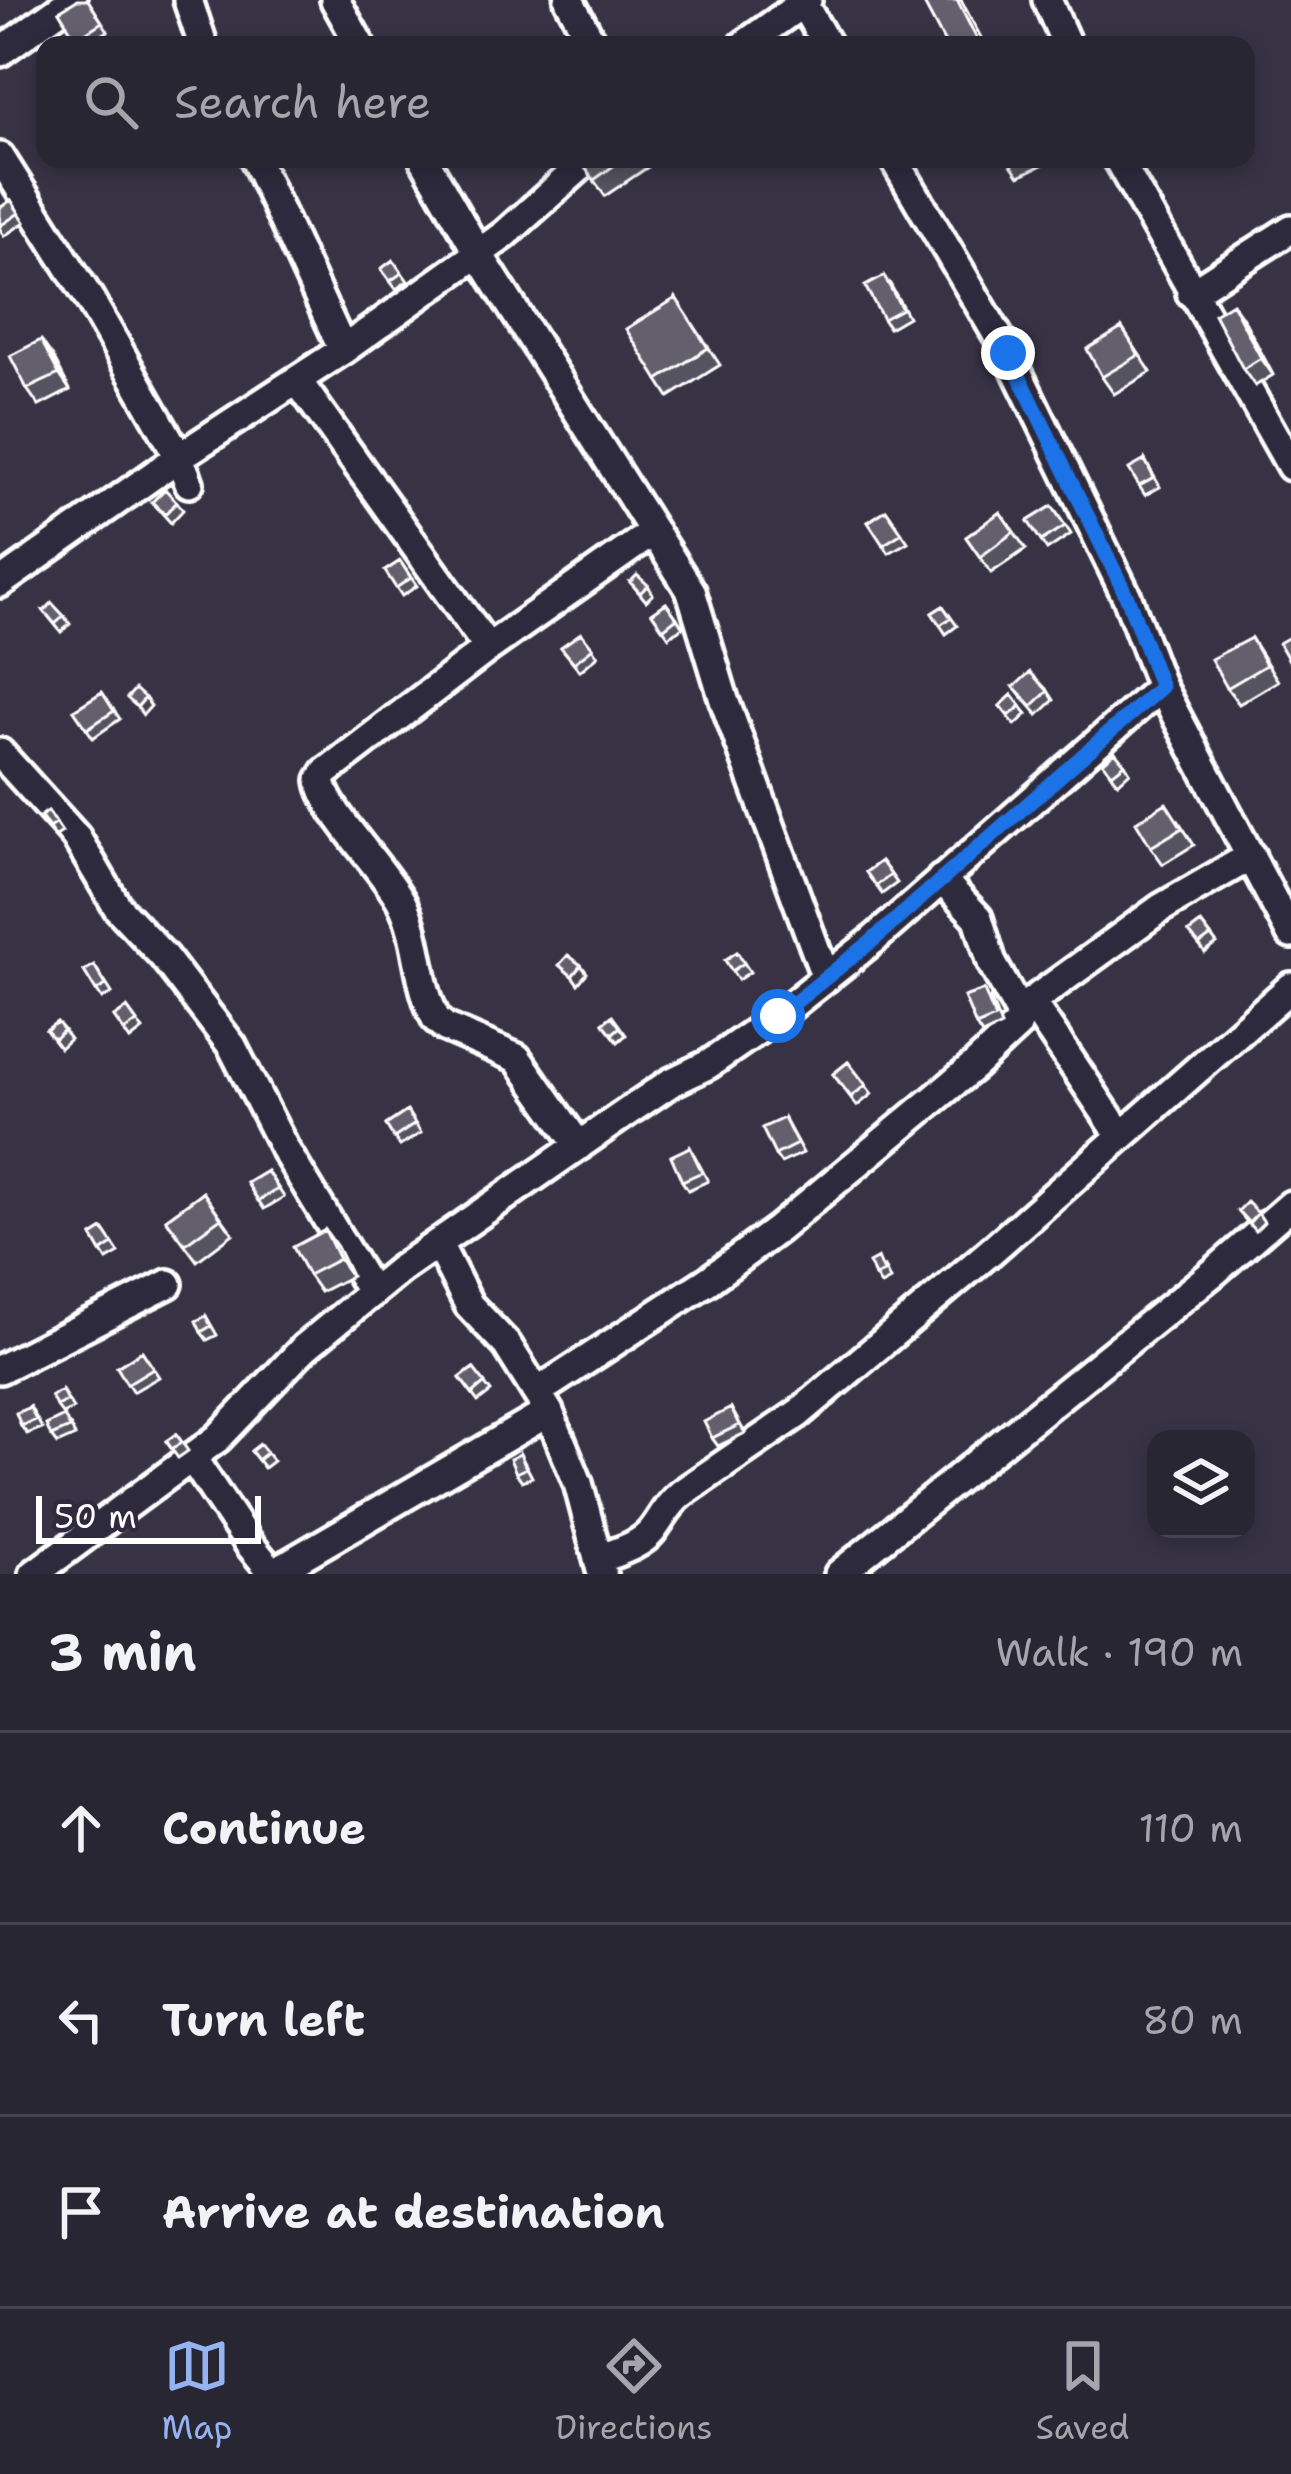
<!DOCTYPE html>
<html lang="en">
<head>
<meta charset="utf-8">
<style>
  body { margin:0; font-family:"Shantell Sans",sans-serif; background:#312e3c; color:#f1f3f6 }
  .controls { position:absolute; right:36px; bottom:36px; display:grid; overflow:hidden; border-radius:24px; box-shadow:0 6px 18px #0003 }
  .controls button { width:108px; height:108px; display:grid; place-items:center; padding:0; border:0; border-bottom:3px solid #45434f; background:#292634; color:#f1f3f6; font:60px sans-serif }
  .scale { position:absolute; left:36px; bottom:30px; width:225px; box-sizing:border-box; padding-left:12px; border:6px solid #fff; border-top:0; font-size:33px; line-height:42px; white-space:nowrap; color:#fff; -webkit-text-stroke:9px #2f2a3d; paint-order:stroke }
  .stop { position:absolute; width:36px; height:36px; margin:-27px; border:9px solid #1a73e8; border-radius:50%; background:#fff }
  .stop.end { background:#1a73e8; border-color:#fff; box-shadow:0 3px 12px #0008 }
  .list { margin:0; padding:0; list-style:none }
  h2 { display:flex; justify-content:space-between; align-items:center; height:156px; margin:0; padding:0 48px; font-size:51px }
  h2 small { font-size:39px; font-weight:400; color:#a5a5ac }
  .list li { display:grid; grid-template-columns:78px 1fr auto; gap:36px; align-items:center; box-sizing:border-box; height:192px; padding:0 48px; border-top:3px solid #45434f }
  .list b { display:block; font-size:45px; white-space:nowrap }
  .list em { font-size:39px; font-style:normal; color:#a5a5ac }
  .icon { flex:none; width:66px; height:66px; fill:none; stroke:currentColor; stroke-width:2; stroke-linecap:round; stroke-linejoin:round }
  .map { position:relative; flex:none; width:1291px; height:1574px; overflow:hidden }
  .search { position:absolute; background:#292634; box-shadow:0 6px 18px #0003; left:36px; right:36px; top:36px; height:132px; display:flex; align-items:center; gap:30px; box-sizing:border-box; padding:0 42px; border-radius:24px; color:#a5a5ac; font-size:45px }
  .sheet { height:732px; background:#292634 }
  nav { display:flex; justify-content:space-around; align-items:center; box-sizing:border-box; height:168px; border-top:3px solid #45434f; background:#292634; font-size:33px; color:#a5a5ac }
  nav a { display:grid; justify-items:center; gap:6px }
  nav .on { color:#95b2f1 }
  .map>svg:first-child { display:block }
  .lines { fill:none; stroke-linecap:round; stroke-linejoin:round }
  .minor-casing { stroke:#fff; stroke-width:36 }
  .minor { stroke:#2f2a3d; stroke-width:27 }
  .wall { fill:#55525e; stroke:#fff; stroke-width:3 }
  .shaded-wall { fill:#45424c; stroke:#fff; stroke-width:3 }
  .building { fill:#635f6d; stroke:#fff; stroke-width:3 }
  .route { stroke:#1a73e8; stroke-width:15 }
</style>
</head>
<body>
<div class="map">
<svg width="1291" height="1574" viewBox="0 0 1291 1574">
  <rect width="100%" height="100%" fill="#373345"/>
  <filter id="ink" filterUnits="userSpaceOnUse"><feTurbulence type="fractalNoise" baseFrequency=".00833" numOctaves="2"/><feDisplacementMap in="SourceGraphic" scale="24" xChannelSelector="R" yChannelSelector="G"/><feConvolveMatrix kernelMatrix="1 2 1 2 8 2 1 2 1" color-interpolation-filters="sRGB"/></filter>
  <g filter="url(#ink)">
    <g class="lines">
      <g class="minor-casing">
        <path id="minor" d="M188 0 203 45
          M335 0 360 45
          M569 0 593 45
          M801 0 827 45
          M1047 0 1067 45
          M744 45 807 0
          M0 52 72 0
          M0 157 89 298 179 457 0 583
          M255 159 343 350
          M424 159 478 253 691 591 724 700 826 978
          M894 159 1008 353 1127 597 1161 687 1291 934
          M1118 159 1291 466
          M1191 293 1291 229
          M297 380 488 648
          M189 483 179 457 343 350 504 235 589 159
          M0 753 76 837 118 908 164 957 232 1046 284 1148 372 1293
          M941 879 978 918 992 963 1021 1015
          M1031 1002 1121 1136
          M579 1146 517 1058 445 1027 436 1019C417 983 420 939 402 903 385 870 323 809 321 780L326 772 488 648 653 532
          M438 1244 469 1305 507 1345 549 1412 578 1483 602 1574
          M0 1369 168 1284
          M539 1391 709 1280 778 1229 974 1066 1017 1026 1024 1007 1161 908 1251 856
          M192 1458 250 1545 274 1574
          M599 1559C616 1552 640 1546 652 1531 663 1517 667 1505 682 1493L799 1413 990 1252 1291 987
          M273 1573 549 1412
          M34 1574 218 1438 304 1348 399 1270 630 1110 670 1083 709 1064 778 1016 872 941 1161 687
          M839 1574 1214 1272 1291 1205"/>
      </g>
      <use href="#minor" class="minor"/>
    </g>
    <path class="wall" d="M88 0 108 31 86 45H80L59 11Z
      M586 159H660L605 196 581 162Z
      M1007 159H1044L1046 163 1019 176Z
      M11 200 25 222 4 236 0 229V208Z
      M393 260 408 281 396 289 381 269Z
      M890 284 908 317 889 328 883 319Z
      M676 298 720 365 669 397 658 380Z
      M1244 320 1273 375 1255 386 1243 369Z
      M1122 328 1151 372 1114 394 1102 377Z
      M53 357 70 390 39 406 27 389Z
      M1145 460 1160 487 1145 495 1139 486Z
      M152 502H177L183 510 171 523Z
      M1052 506 1071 534 1047 550 1028 521Z
      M886 510 908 542 889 553 868 522Z
      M1000 512 1026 549 991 573 966 537Z
      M400 561 417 586 402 596 385 571Z
      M630 582 648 585 653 594 646 601Z
      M666 603 683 627 669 637 652 613Z
      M943 606 957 626 946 634 932 613Z
      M44 611 64 616 70 624 61 632Z
      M581 633 598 656 580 671 561 647Z
      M1251 638 1278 681 1239 704 1227 688Z
      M1014 687 1048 691 1054 700 1038 715Z
      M102 692 120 719 93 738 74 710Z
      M1012 695 1027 714 1015 725 1000 706Z
      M1103 763 1125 764 1130 772 1118 783Z
      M48 811 62 832 55 837 41 816Z
      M1178 820 1194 845 1163 864 1151 847Z
      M881 861 897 883 882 894 866 872Z
      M1201 923 1217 944 1205 953 1189 932Z
      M737 952 750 972 738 980 725 960Z
      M94 965 112 993 102 999 84 971Z
      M990 998 1001 1026 982 1035 976 1026Z
      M127 1008 143 1030 130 1040 114 1017Z
      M612 1016 626 1035 618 1042 603 1023Z
      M57 1022 70 1039 60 1048 46 1030Z
      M848 1062 872 1094 857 1106 833 1074Z
      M407 1111 421 1133 400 1146 386 1125Z
      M784 1118 803 1153 781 1163 775 1155Z
      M690 1147 708 1181 688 1190 682 1181Z
      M267 1171 284 1197 264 1209 247 1183Z
      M203 1192 233 1234 197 1261 166 1219Z
      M1238 1211 1258 1213 1264 1222 1255 1231Z
      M103 1229 119 1253 107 1260 92 1236Z
      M325 1230 337 1247 351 1276 320 1292 308 1275Z
      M884 1267 890 1280 881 1285 875 1276Z
      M206 1316 217 1335 207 1340 201 1332Z
      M142 1351 159 1377 133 1392 117 1367Z
      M473 1368 491 1392 478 1402 460 1378Z
      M62 1390 73 1409 62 1414 56 1406Z
      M30 1407 42 1428 27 1434 21 1426Z
      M731 1408 745 1433 718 1446 712 1438Z
      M70 1425 75 1436 57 1444 51 1436Z
      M176 1434 188 1451 178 1458 166 1441Z
      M260 1444 273 1461 264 1468 251 1451Z
      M520 1454 532 1477 522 1481 516 1473Z"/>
    <path class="shaded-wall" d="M957 0H961L985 45H980Z
      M1232 303 1244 320 1273 375 1261 358Z
      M41 340 53 357 70 390 59 374Z
      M145 698 151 706 143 715 137 707Z
      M581 965 587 973 578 984 572 976Z
      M325 1230 337 1247 351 1276 339 1259Z"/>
    <path class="building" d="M77 0H88L102 22 76 39 59 11Z
      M922 0H957L980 45H946Z
      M586 159H623L594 180 581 162Z
      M11 200 19 213 0 226V208Z
      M393 260 402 273 390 281 381 269Z
      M884 276 902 309 883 319 865 286Z
      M676 298 708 348 658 380 626 329Z
      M1232 303 1261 358 1243 369 1214 314Z
      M1122 328 1139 355 1102 377 1087 349Z
      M41 340 59 374 27 389 10 356Z
      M1145 460 1154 478 1139 486 1129 469Z
      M165 489 177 502 165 514 152 502Z
      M1052 506 1065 526 1041 541 1028 521Z
      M886 510 902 533 883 545 868 522Z
      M1000 512 1014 532 980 557 966 537Z
      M400 561 411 578 396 588 385 571Z
      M637 575 648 585 640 593 630 582Z
      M52 603 64 616 55 624 44 611Z
      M666 603 677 618 663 629 652 613Z
      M943 606 951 618 940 625 932 613Z
      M581 633 593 648 574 663 561 647Z
      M1291 636V664L1279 643Z
      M1251 638 1266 665 1227 688 1211 659Z
      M1030 672 1048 691 1032 706 1014 687Z
      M135 689 145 698 137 707 127 698Z
      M102 692 114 711 87 729 74 710Z
      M1012 695 1021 706 1009 716 1000 706Z
      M1115 752 1125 764 1112 774 1103 763Z
      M1166 803 1182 828 1151 847 1136 822Z
      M48 811 56 823 49 828 41 816Z
      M881 861 891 875 876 886 866 872Z
      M1201 923 1211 936 1199 945 1189 932Z
      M737 952 744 963 732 971 725 960Z
      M568 955 581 965 572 976 559 965Z
      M94 965 106 985 96 991 84 971Z
      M984 990 995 1018 976 1026 964 997Z
      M127 1008 137 1022 124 1031 114 1017Z
      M612 1016 620 1027 612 1034 603 1023Z
      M57 1022 64 1030 54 1039 46 1030Z
      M848 1062 866 1085 851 1097 833 1074Z
      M407 1111 415 1124 394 1138 386 1125Z
      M784 1118 797 1144 775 1155 762 1128Z
      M690 1147 702 1172 682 1181 671 1156Z
      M267 1171 278 1189 258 1201 247 1183Z
      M203 1192 221 1218 185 1244 166 1219Z
      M1247 1202 1258 1213 1249 1223 1238 1211Z
      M103 1229 113 1244 101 1252 92 1236Z
      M325 1230 339 1259 308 1275 293 1247Z
      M878 1258 884 1272 875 1276 869 1263Z
      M206 1316 211 1326 201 1332 196 1321Z
      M142 1351 153 1368 127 1384 117 1367Z
      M473 1368 485 1383 472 1394 460 1378Z
      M62 1390 67 1401 56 1406 51 1396Z
      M30 1407 36 1420 21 1426 16 1413Z
      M731 1408 739 1425 712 1438 704 1422Z
      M64 1416 70 1428 51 1436 46 1425Z
      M176 1434 182 1442 172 1449 166 1441Z
      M260 1444 267 1453 258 1460 251 1451Z
      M520 1454 526 1468 516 1473 510 1459Z"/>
  </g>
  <g class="lines" filter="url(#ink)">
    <path class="route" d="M778 1016 872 941 1161 687 1127 597 1008 353"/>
  </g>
</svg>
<div class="controls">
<button><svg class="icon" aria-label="layers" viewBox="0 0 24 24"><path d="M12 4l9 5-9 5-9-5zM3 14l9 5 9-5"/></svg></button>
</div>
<div class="scale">50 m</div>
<div class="stop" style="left:778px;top:1016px"></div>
<div class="stop end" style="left:1008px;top:353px"></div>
<div class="search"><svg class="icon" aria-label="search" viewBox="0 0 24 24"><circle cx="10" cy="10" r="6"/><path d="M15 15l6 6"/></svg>Search here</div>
</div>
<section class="sheet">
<h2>3 min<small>Walk · 190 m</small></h2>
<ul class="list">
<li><svg class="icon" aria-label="ahead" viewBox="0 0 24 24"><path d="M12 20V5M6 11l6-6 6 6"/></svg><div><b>Continue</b></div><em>110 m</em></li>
<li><svg class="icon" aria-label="left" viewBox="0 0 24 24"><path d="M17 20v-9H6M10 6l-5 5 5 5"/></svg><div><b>Turn left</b></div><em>80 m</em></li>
<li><svg class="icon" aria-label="arrive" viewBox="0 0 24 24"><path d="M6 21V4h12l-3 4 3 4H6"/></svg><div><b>Arrive at destination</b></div></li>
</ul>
</section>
<nav>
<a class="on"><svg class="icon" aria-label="map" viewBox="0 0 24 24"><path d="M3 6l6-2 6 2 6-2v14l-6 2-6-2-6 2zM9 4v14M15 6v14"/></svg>Map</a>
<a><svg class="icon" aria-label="directions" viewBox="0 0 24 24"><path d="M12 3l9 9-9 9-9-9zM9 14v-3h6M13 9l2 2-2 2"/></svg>Directions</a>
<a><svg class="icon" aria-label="saved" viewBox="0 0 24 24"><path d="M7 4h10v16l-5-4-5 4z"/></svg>Saved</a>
</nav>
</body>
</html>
